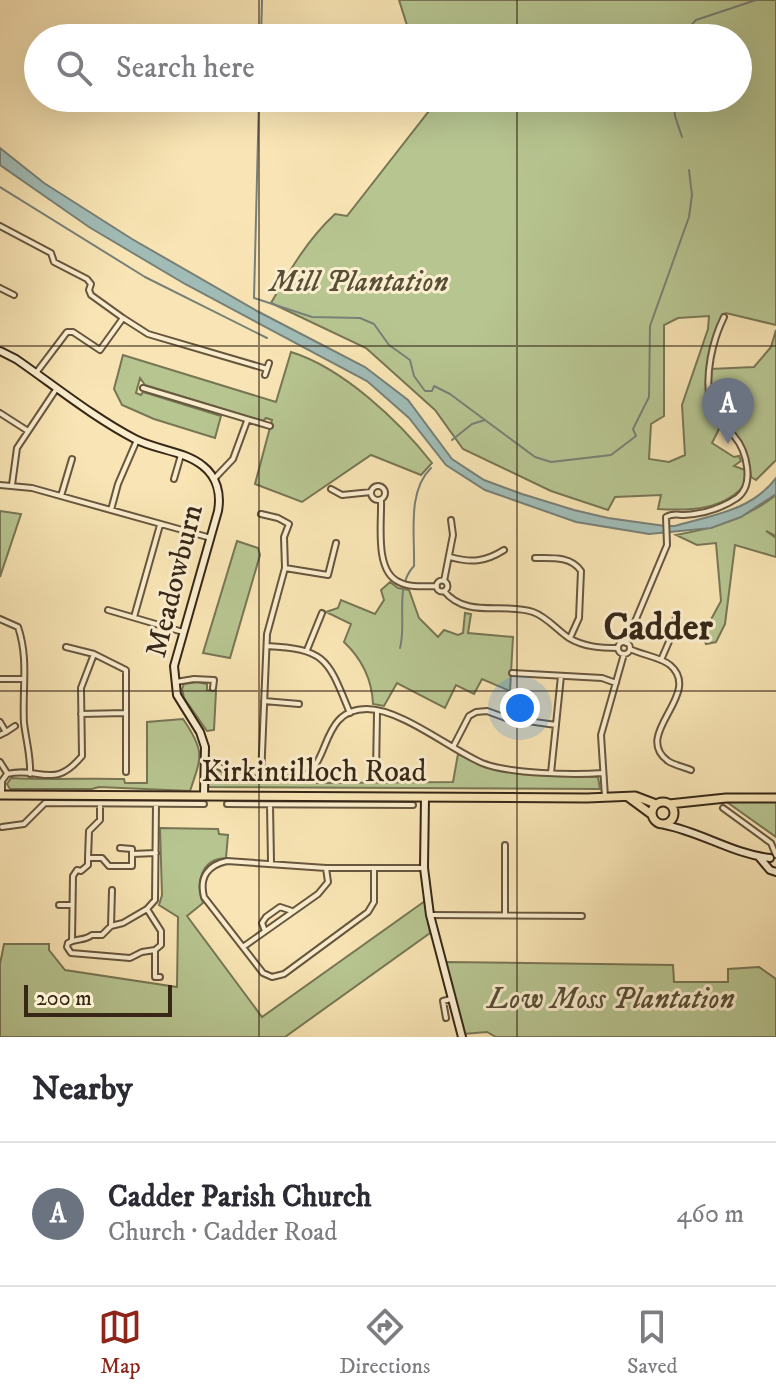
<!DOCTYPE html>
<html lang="en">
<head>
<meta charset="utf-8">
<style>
  body { margin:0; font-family:"IM FELL DW Pica",serif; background:#f7f7f7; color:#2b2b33 }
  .scale { position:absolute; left:24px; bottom:20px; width:148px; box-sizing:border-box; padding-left:8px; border:4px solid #372717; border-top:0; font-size:22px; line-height:28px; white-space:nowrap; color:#372717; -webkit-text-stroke:6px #faedce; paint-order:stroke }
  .you { position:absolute; left:520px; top:708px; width:28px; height:28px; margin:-20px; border:6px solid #fff; border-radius:50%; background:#1a73e8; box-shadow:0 0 0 12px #1a73e833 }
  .badge { display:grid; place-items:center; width:52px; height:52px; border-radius:50%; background:#8f2418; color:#fff; font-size:26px; font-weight:700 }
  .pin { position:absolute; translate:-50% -66px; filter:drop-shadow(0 2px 4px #0008) }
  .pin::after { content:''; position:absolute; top:42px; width:28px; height:24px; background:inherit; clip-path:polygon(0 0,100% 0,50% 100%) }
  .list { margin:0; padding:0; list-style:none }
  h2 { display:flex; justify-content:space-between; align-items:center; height:104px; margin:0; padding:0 32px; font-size:34px }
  h2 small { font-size:26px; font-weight:400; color:#7c7c81 }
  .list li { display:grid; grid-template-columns:52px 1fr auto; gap:24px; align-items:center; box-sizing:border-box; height:144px; padding:0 32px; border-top:2px solid #e1e1e2 }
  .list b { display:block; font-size:30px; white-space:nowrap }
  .list p { margin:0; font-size:26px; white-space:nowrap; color:#7c7c81 }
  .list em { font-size:26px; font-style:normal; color:#7c7c81 }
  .icon { flex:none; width:44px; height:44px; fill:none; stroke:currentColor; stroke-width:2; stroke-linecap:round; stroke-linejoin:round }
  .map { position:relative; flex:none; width:776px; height:1037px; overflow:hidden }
  .search { position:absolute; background:#fff; box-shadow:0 8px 32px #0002; left:24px; right:24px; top:24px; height:88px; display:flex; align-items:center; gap:20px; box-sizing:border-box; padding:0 28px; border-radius:44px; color:#7c7c81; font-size:30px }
  .sheet { height:248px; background:#fff }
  nav { display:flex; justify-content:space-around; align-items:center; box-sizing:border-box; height:112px; border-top:2px solid #e1e1e2; background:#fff; font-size:22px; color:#7c7c81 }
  nav a { display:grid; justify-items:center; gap:4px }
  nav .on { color:#8f2418 }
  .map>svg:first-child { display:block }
  .green { fill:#b7c591; stroke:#777654; stroke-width:2; fill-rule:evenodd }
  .water { fill:#a1bcb7; stroke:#778077; stroke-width:2 }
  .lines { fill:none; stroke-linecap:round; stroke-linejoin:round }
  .stream { stroke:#778077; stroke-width:2 }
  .street-casing { stroke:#67563e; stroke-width:8 }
  .secondary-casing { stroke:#372717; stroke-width:10 }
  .primary-casing { stroke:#372717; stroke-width:11 }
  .street { stroke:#faedce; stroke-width:4 }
  .secondary { stroke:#faedce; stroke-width:6 }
  .primary { stroke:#f8e4b4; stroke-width:7 }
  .grid { fill:none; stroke:#372717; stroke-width:2; stroke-opacity:0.55 }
  .labels { text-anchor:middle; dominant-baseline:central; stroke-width:6; stroke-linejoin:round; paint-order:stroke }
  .park-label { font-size:30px; font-style:italic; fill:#574e36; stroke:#faedce }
  .street-label { font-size:30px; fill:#372717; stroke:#faedce }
  .district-label { font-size:38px; font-weight:bold; fill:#372717; stroke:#faedce }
</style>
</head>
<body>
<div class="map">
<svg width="776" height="1037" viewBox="0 0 776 1037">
  <rect width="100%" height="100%" fill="#f8e4b4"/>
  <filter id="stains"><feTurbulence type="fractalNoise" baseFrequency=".0025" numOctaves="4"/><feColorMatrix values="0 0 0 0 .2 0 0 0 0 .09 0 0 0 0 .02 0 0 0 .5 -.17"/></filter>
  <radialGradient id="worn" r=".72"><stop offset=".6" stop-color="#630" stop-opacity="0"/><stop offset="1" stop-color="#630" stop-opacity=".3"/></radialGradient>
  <path class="green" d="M399 0H776V325L726 313 720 319 710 369 754 367 771 347 776 330V460L756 480 751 477C747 450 745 440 721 425L712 443 734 457 739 456 741 461 734 466 745 470 746 483C725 510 690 511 658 509L661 495 615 497 608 510 551 491 463 449 435 410 366 348 271 303C290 270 307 240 335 214L347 216 432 107 429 98H738V38H411ZM709 316 708 329 682 405 685 455 669 462 649 459 651 424 664 416V325L678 318Z
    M291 352C343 368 399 421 432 463L421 475 371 455 302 502 255 484 272 420 266 418 263 421 145 385 140 378 136 393 141 395 143 392 221 416 215 438 154 419 122 405 114 389 123 355 276 402Z
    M776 495V536L766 531 776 538V557L735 545 725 624 716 642 706 644 702 636 721 601 716 543 697 545 676 535C715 528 745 519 776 495Z
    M0 511 21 514 0 577Z
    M237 541 258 548 260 555 230 658 203 653Z
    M390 582 398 588 409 590 419 618 438 637 444 630 458 635 463 633 465 613 471 614 468 633 513 637 510 691 482 679 474 694 456 685 445 708 397 683 384 706 373 704C372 679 362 659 344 642L351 624 326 612 338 608 341 600 375 614 384 600 381 590Z
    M197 682 207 684V690L216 691 214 730 207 731 184 698 182 689 184 684Z
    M183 719C205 751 202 756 190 791L99 787 92 789H10L7 784 11 778C49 780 86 778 124 779L125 783H147V722Z
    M458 754C502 774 550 776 598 777L600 789 208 787 209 766C218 768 224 773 233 776 256 782 296 785 315 771L317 783 453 782Z
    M724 800H776V837Z
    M160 828 218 829 219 834 228 835 226 858C201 859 195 883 203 903L187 916 262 1017 425 901 430 933 285 1037H0V964L4 944H49V950L65 970 177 987 178 917 159 905 162 895Z
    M445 962 673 965 674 982H728V969L759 967 776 979V1037H496L487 1032 463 1034Z"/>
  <path class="water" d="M0 148 44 183 132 239 257 311 365 367 408 400 452 459 484 480 522 494 574 510 608 518 665 526H675C712 515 751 511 776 478V494L741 517 711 528 649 534 576 522 485 490 446 465 409 418 367 381 185 284 89 227 0 165Z"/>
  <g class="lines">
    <path class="stream" d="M261 38 262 0
      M679 38 696 20 756 0
      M259 98 254 298 312 317 360 318 374 324 389 345 410 360 414 376 425 391H432L434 386 450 394 485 420
      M673 98 675 116 682 137
      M0 187 145 277 267 338
      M452 440 472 424 485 420 535 457 551 462 611 455 636 436 633 429 649 397 650 326 689 217 692 195 689 170
      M400 648C407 623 394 586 414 566 415 535 407 491 431 468"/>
    <g class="street-casing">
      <path id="street" d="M0 226 51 253 54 262 87 279 91 284 89 290 91 295 123 318
        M0 288 14 295
        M36 373 67 332H73L100 350 123 318 148 334 267 369
        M265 375 269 363
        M143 388 270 426
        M0 413 28 431
        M174 479 181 455
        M214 479 233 459 247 421
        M0 485 32 488 211 538
        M12 485 17 448 57 388
        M371 493a7 7 0 1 1 14 0a7 7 0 1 1-14 0Z
        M331 489 342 495 371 492
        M61 496 72 459
        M381 500C382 522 374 571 399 582 410 588 425 586 437 586
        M111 510 118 484 137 440
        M450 557C471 563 485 562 504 550
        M535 558C552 558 571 556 581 571L579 618 570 638
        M285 568 328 575 336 543
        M436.5 586a5.5 5.5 0 1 1 11 0a5.5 5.5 0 1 1-11 0Z
        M444 581 453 535 451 520
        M444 591C467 619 503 602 533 612 547 617 557 630 569 638 584 647 601 648 618 648
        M108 610 183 632
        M134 617 160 525
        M0 619 18 627C29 659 22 690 24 723 26 740 31 757 30 774
        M618 648a6 6 0 1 1 12 0a6 6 0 1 1-12 0Z
        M626 643 667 545 666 517C673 513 677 515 684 515 702 514 722 508 737 498 755 485 747 451 734 436 724 424 714 419 710 401 705 375 712 341 724 317
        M267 646C327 649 328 660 350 713
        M66 647 94 654 126 670V772
        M630 649C642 655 660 657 670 665 704 694 631 734 668 761 674 765 684 767 691 770
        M307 650 322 613
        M661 660 674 630 676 616
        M512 673 602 678 616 683
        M0 679H24
        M176 682 194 679 214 680 213 688
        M264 701 299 704
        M81 714 126 713
        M0 722 6 732 0 735
        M6 732 15 726
        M453 747 469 716 476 712 487 711 506 718 556 725
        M0 762 7 773
        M204 762C215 763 222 769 232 773 250 780 280 781 299 777 332 769 318 709 367 709 401 709 450 749 482 763 509 774 574 775 603 773
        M376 773 377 712
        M551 773 561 676
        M261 777 267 634 285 568 284 537 289 524 278 518 261 514
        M2 795V781L7 774C41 766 53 791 82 756L81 688 94 654
        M605 797 601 735 624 654
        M100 804V820L89 831 88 858H102L109 866H132V854L156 853
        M227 804 413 805
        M270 805 271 862
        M723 808 771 843 776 855
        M2 827 24 824 45 803 204 804
        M120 848 132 849V854
        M374 868V902L368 912 284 974 272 977 263 973 204 897C199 877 208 865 227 861L326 868H424
        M59 905H71
        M147 909 161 931V945L155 950 142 952 130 958 71 953 67 947 68 943C77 938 84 941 92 935H102L111 926 123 923 147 909 155 900 156 805
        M430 915 582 916
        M505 915V845
        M111 926 112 890
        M265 931 262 923 266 917 280 907 292 911
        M72 941 73 876 77 870 81 871 88 865V858
        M243 947 318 894 328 882 326 868
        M155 950V977H160
        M446 1018 443 1001 451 999"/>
    </g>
    <g class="secondary-casing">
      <path id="secondary" d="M0 351 16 359C55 386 93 417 135 439 156 450 185 451 203 466 217 477 221 494 218 511L174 666 177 695 200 732 205 747 204 795
        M425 797 424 868 430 915 462 1037
        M665 825C701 832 733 854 770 858
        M759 857 770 870 776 872"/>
    </g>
    <g class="primary-casing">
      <path id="primary" d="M0 795 587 798 635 796 656 804
        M628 797 651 814
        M652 813a11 11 0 1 1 22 0a11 11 0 1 1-22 0Z
        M669 804 726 798H776"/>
    </g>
    <use href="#street" class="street"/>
    <use href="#secondary" class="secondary"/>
    <use href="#primary" class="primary"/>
  </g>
  <path class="grid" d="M259 0V38M517 0V38M259 98V1037M517 98V1037M0 346H776M0 691H776"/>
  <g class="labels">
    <g class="park-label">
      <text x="359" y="282">Mill Plantation</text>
      <text x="611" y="999">Low Moss Plantation</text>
    </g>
    <g class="street-label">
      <text transform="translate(175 581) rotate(-76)">Meadowburn</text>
      <text x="314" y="772">Kirkintilloch Road</text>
    </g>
    <g class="district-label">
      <text x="658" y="628">Cadder</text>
    </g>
  </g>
  <rect width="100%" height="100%" filter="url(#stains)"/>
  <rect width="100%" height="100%" fill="url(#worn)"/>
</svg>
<div class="scale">200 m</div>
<div class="you"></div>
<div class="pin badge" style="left:728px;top:444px;background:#6b7280">A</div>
<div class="search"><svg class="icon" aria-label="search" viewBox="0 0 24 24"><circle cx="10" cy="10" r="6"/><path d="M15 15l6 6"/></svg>Search here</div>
</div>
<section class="sheet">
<h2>Nearby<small></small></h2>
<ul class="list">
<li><span class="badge" style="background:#6b7280">A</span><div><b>Cadder Parish Church</b><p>Church · Cadder Road</p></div><em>460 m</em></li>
</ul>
</section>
<nav>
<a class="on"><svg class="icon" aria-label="map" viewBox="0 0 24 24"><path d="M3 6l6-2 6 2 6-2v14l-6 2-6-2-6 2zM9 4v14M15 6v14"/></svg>Map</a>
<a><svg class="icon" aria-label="directions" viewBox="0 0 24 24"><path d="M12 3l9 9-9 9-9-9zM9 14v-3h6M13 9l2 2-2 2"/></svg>Directions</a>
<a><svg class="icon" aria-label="saved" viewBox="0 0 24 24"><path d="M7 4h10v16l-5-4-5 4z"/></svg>Saved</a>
</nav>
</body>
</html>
